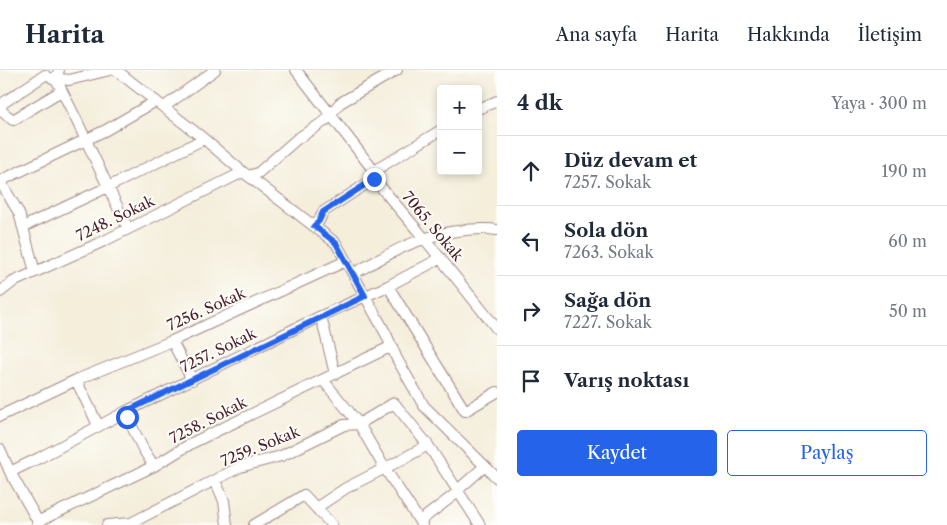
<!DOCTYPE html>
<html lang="tr">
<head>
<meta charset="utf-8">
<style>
  body { margin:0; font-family:"Libre Caslon Text",serif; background:#f2f2f3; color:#1f2937 }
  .controls { position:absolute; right:15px; top:15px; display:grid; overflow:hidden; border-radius:5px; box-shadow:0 2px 8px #0003 }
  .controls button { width:45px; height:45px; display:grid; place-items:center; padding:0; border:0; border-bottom:1px solid #e0e1e3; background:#fff; color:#1f2937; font:25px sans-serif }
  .stop { position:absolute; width:15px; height:15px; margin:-11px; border:4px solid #2563eb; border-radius:50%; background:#fff }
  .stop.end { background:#2563eb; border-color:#fff; box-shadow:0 1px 5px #0008 }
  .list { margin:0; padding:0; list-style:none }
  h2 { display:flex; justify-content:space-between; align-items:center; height:65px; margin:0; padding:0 20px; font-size:21px }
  h2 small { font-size:16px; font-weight:400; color:#747a83 }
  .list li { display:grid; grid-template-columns:32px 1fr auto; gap:15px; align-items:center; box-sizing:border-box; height:70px; padding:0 20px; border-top:1px solid #e0e1e3 }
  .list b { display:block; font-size:19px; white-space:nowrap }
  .list p { margin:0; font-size:16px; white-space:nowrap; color:#747a83 }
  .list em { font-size:16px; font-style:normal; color:#747a83 }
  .actions { display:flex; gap:10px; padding:15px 20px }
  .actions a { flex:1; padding:11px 0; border:1px solid #2563eb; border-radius:5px; text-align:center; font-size:18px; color:#2563eb }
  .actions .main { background:#2563eb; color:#fff }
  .icon { flex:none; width:28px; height:28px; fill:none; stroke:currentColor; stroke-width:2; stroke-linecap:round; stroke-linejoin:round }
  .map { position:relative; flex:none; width:497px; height:455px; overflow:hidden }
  header { display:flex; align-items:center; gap:30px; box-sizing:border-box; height:70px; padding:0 25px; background:#fff; border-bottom:1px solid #e0e1e3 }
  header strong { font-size:24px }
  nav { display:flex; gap:28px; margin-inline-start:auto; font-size:18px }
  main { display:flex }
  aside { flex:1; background:#fff }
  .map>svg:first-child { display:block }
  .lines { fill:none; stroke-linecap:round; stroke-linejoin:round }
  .minor-casing { stroke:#9f8683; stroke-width:12 }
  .minor { stroke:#fff; stroke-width:10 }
  .route { stroke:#2563eb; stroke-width:6 }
  .labels { text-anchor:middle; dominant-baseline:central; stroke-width:4; stroke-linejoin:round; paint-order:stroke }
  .street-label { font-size:15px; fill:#4a1f2b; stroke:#fdfcf7 }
</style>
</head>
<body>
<header>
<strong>Harita</strong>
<nav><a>Ana sayfa</a><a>Harita</a><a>Hakkında</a><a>İletişim</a></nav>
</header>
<main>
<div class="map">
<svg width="497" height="455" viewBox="0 0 497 455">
  <rect width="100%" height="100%" fill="#fdfcf7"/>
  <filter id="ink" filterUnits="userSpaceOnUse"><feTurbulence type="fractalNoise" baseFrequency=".02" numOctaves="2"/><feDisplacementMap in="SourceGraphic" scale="10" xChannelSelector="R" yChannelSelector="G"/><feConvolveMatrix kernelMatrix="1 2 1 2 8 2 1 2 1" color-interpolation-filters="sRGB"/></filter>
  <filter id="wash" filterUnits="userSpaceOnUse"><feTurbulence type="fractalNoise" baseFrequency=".0096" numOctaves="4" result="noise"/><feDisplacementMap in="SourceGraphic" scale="20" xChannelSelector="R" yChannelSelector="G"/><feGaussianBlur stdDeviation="1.12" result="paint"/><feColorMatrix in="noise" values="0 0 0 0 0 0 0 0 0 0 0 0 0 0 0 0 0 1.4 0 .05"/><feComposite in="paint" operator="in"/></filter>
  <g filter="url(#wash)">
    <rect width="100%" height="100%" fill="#f4eedb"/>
  </g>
  <g filter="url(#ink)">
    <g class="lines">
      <g class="minor-casing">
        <path id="minor" d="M59 0 56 9 76 49 128 159
          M116 0 204 69 243 102 336 173 386 264 397 289 424 336 497 408
          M296 0 374 101V109L424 168 497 259
          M45 5 3 33 0 40 13 50 61 21
          M52 8 69 10 110 0
          M164 37 215 0
          M478 39 497 31
          M374 101 441 60
          M248 106 258 103 297 69 325 51 340 33 397 0
          M0 111 106 60 156 31
          M0 111 19 143 35 202
          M22 155H27L108 117 204 69
          M314 156 319 151 323 142 374 109
          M353 204C392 182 421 164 466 160 477 159 486 158 497 160
          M388 216 465 341 497 322
          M0 222 13 212 104 171 243 102
          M321 246 335 304
          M172 271 192 310
          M76 310 98 355
          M323 310 359 354 384 397 422 455
          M125 342 143 379 154 396
          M0 346 76 310 172 271 346 191
          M0 379 10 402 40 455
          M10 402 39 388 125 342 321 246 388 216 441 188
          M215 410 224 431 227 455
          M316 438 346 418 399 391 428 375
          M420 451 458 422 460 418 485 396
          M37 452 154 396 192 373 392 276
          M107 455 131 453 240 397 281 386 344 355 359 354 394 333 428 375 480 455
          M254 455 304 425 332 455"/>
      </g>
      <use href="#minor" class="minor"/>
    </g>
  </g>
  <g class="lines" filter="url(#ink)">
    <path class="route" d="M127 347 125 342 365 226 336 173 314 156 319 151 323 142 374 109"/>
  </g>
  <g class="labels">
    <g class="street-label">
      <text transform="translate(115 148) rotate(-26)">7248. Sokak</text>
      <text transform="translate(433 156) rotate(50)">7065. Sokak</text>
      <text transform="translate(206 239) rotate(-24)">7256. Sokak</text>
      <text transform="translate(218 280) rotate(-26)">7257. Sokak</text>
      <text transform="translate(208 350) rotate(-27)">7258. Sokak</text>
      <text transform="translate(260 376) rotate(-22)">7259. Sokak</text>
    </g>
  </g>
</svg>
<div class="controls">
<button>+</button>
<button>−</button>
</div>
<div class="stop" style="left:127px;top:347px"></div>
<div class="stop end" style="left:374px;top:109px"></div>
</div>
<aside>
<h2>4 dk<small>Yaya · 300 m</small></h2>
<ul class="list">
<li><svg class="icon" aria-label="ahead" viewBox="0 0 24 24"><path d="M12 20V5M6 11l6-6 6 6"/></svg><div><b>Düz devam et</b><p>7257. Sokak</p></div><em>190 m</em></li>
<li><svg class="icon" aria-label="left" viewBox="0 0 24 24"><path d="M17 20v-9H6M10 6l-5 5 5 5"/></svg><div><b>Sola dön</b><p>7263. Sokak</p></div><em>60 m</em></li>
<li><svg class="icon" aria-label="right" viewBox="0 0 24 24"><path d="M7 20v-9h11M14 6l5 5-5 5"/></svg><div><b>Sağa dön</b><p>7227. Sokak</p></div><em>50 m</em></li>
<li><svg class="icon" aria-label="arrive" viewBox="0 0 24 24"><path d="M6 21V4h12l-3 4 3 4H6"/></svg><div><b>Varış noktası</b></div></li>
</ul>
<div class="actions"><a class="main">Kaydet</a><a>Paylaş</a></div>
</aside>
</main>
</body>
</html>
